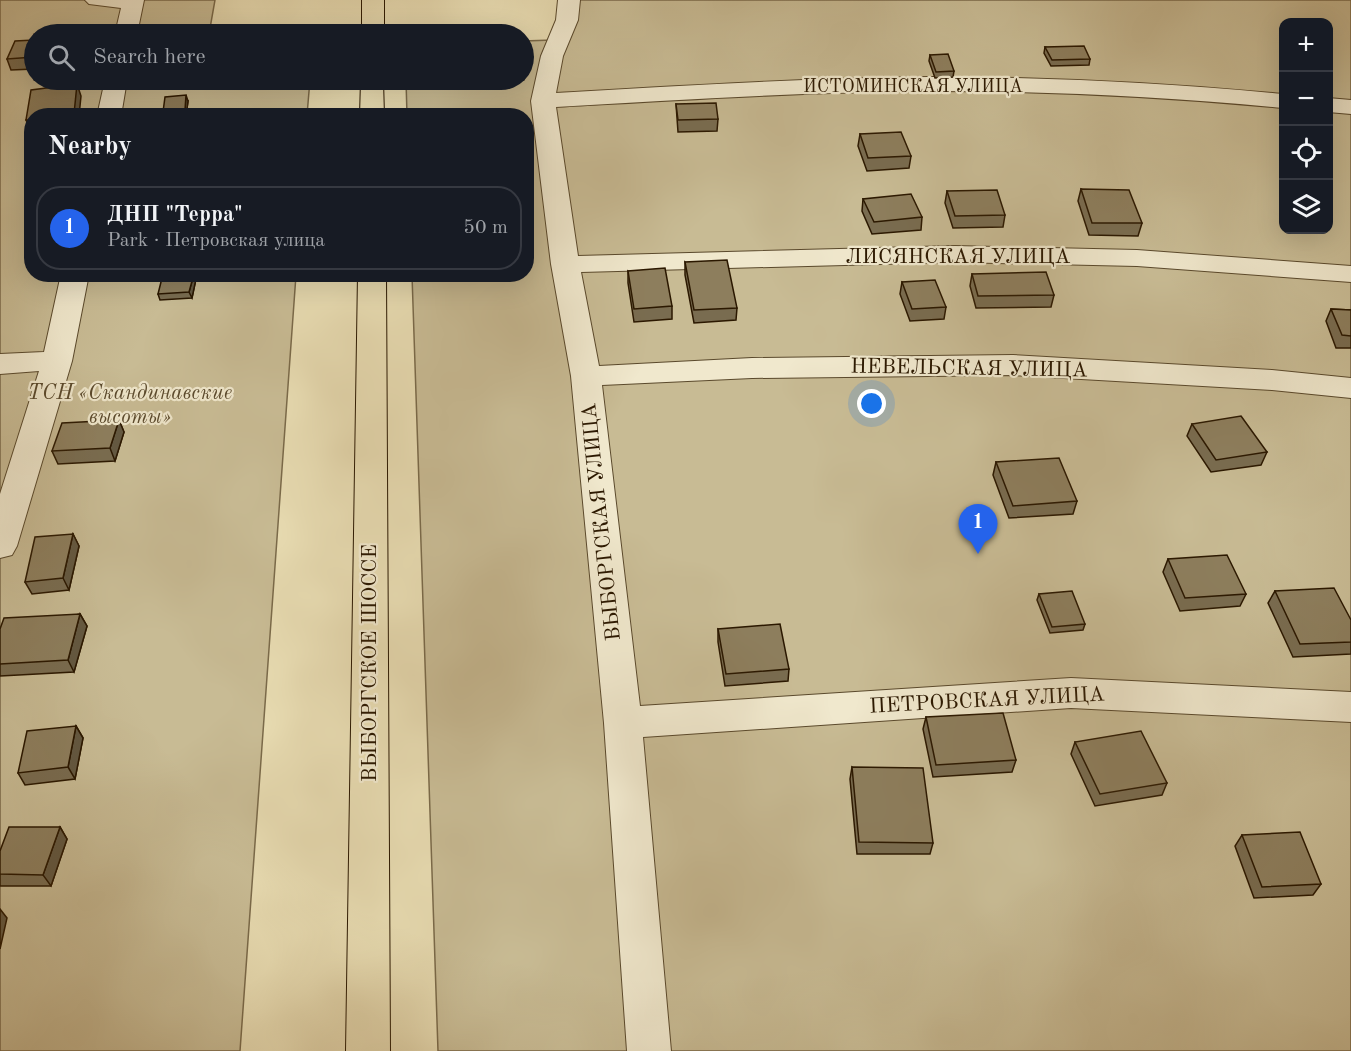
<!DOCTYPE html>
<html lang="en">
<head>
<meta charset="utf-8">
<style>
  body { margin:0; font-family:"Old Standard TT",serif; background:#20242c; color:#f1f3f6 }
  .controls { position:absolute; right:18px; top:18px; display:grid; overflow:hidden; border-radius:12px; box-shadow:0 6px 24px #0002 }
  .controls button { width:54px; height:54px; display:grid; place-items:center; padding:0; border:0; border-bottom:2px solid #363941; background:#171b24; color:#f1f3f6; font:30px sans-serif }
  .you { position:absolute; left:872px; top:404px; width:21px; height:21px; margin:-15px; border:4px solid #fff; border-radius:50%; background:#1a73e8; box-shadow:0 0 0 9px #1a73e833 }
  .badge { display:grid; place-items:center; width:39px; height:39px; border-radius:50%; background:#2563eb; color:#fff; font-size:20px; font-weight:700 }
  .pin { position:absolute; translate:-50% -50px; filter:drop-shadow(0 2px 3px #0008) }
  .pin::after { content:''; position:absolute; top:32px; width:21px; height:18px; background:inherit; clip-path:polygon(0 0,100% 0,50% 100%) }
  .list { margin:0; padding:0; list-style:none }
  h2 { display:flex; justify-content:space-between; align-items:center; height:78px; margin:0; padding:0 24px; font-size:26px }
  h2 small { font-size:20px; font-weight:400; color:#9ea1a6 }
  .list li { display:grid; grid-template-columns:39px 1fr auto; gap:18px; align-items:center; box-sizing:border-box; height:84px; margin:0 12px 12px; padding:0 12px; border:2px solid #363941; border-radius:24px }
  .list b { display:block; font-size:22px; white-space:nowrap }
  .list p { margin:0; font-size:20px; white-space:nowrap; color:#9ea1a6 }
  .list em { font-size:20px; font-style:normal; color:#9ea1a6 }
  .icon { flex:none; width:33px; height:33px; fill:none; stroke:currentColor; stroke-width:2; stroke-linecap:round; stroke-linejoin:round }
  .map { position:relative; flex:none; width:1351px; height:1051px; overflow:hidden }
  .search { position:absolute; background:#171b24; box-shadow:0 6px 24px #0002; left:24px; top:24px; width:510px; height:66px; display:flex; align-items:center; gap:15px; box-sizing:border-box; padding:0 21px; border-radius:33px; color:#9ea1a6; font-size:22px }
  .panel { position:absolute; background:#171b24; box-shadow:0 6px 24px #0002; left:24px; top:108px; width:510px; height:174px; border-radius:24px }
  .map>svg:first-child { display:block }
  .green { fill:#c8bb94; stroke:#7a6a4a; stroke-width:1.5; fill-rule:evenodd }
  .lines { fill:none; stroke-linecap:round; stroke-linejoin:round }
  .street-casing { stroke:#5a492c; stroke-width:2 }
  .primary-casing { stroke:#2b1800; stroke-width:2 }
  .street { fill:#f0e8cd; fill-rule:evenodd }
  .primary { fill:#e8dcb2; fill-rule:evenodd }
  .wall { fill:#796c50; stroke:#2b1800; stroke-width:1.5 }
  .shaded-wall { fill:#635841; stroke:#2b1800; stroke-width:1.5 }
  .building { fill:#8d7e5d; stroke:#2b1800; stroke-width:1.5 }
  .labels { text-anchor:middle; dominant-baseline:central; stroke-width:4.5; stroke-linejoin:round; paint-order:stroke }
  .far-street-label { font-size:18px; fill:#2b1800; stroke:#f0e8cd }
  .street-label { font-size:21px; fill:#2b1800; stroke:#f0e8cd }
  .park-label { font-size:21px; font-style:italic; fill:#5a492c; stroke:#f0e8cd }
</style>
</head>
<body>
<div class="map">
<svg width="1351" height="1051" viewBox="0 0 1351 1051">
  <rect width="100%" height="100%" fill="#e8dcb2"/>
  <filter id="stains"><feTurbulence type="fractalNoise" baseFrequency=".00333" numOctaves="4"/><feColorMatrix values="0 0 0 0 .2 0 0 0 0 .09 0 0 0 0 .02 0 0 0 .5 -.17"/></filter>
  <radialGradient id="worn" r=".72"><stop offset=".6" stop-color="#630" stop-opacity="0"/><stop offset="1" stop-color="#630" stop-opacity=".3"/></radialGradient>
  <path class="green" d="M0 0H215L209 34H34V80H310L307 115 32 116V274L296 275 240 1051H0Z
    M569 0H1351V1051H438L412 275 526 274V116L407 115 406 80H524V41L553 40ZM1284 22H1328V230H1284Z"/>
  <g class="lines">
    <g class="street-casing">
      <path id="street" d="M85 0H144L137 34H115L121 8 89 4Z
        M558 0H580L578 20 563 56 556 93C680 86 805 78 929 77 1048 77 1166 83 1284 94V108C1165 97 1047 91 929 91 804 92 680 100 556 107L578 256 955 246 1137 250 1351 266V282L1137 266 955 262 581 272 599 366 752 358 1013 355 1272 370 1351 378V398L1272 390 1013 375 752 378 602 385 640 706 1071 678 1351 692V722L1071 708 643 737 671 1051H627L604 723 571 376 551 264 531 101 541 56 556 20Z
        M105 80H127L121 116H97Z
        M1328 98 1351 100V114L1328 112Z
        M61 274H89L72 361 17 546 12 555 0 558V494L39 371 0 374V354L44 352Z"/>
    </g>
    <g class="primary-casing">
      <path id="primary" d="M362 0H384V34H362Z
        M361 80H383L384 116H360Z
        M358 274H386L390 1051H346Z"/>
    </g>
    <use href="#street" class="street"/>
    <use href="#primary" class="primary"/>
  </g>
  <path class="wall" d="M34 40V69L11 70 7 59Z
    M1045 47 1090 59 1089 65 1051 66 1044 53Z
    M930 55 954 71 953 77 935 78 929 61Z
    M152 80H194L193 82 154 86Z
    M188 101 186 116H164L163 112Z
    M676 104 718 119 717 131 678 132Z
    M860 134 911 156 909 168 867 171 858 146Z
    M1081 189 1142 223 1138 236 1089 235 1078 201Z
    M947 191 1005 215 1003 227 953 228 945 203Z
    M863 199 922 217 921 230 872 234 862 211Z
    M685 262 737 308 736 320 694 323 685 275Z
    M628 271 672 306V319L634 322 628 283Z
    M197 274 192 298 160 300 158 294Z
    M972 274 1054 295 1051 307 976 308 970 286Z
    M902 282 946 307 944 319 910 321 900 294Z
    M1331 309 1351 310V348H1336L1326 321Z
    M119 420 124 432 115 461 58 464 52 451Z
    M1192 424 1267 452 1261 465 1211 472 1187 436Z
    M996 462 1077 501 1073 514 1009 518 993 475Z
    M73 534 79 546 69 590 32 594 25 582Z
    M1168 559 1246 594 1240 606 1180 611 1163 572Z
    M1275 591 1351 620V654L1293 657 1268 603Z
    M1039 594 1085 624 1083 630 1050 633 1037 600Z
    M80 614 87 626 74 672 0 676V629Z
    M718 629 789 669 788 681 725 686 718 642Z
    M926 717 1016 760 1012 772 933 777 923 729Z
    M76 726 83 738 75 779 25 785 18 773Z
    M1075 742 1167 783 1162 795 1095 806 1071 754Z
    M852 767 933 843 930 854H857L850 779Z
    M60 827 67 839 51 886H0V851Z
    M1242 835 1321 884 1313 895 1254 898 1235 846Z"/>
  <path class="shaded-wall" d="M77 84 81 96 79 116H65Z
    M186 95 188 101 186 116 185 110Z
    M26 120H32V132H31Z
    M194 274H197L192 298 189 292Z
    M119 420 124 432 115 461 110 448Z
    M73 534 79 546 69 590 63 578Z
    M80 614 87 626 74 672 68 660Z
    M76 726 83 738 75 779 68 767Z
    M60 827 67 839 51 886 43 875Z
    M0 909 7 918 0 949Z"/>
  <path class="building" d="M34 40V57L7 59 15 41Z
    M1084 46 1090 59 1052 60 1045 47Z
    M948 54 954 71 936 72 930 55Z
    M77 84 74 114 65 116H32V120H26L31 90Z
    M186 95 185 110 163 112 165 97Z
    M716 103 718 119 678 120 676 104Z
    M901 132 911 156 868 158 860 134Z
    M1081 189 1129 190 1142 223H1092Z
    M997 190 1005 215 955 216 947 191Z
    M911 194 922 217 874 222 863 199Z
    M727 260 737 308 694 310 685 262Z
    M665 268 672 306 634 309 628 271Z
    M1046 272 1054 295 978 296 972 274Z
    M163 274H194L189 292 158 294Z
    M935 280 946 307 912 309 902 282Z
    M1331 309 1351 310V336L1342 335Z
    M1241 416 1267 452 1216 460 1192 424Z
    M119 420 110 448 52 451 62 423Z
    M1059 458 1077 501 1013 506 996 462Z
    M73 534 63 578 25 582 35 537Z
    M1227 555 1246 594 1185 598 1168 559Z
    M1334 588 1351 620V642L1300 644 1275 591Z
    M1072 591 1085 624 1052 627 1039 594Z
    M80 614 68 660 0 664V629L4 618Z
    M780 624 789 669 726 674 718 629Z
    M1003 713 1016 760 936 765 926 717Z
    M76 726 68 767 18 773 27 731Z
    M1141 731 1167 783 1100 794 1075 742Z
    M852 767 923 768 933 843 859 842Z
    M9 827H60L43 875 0 874V851Z
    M1300 832 1321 884 1262 887 1242 835Z"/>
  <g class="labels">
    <g class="far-street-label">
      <text x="913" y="87">ИСТОМИНСКАЯ УЛИЦА</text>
    </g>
    <g class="street-label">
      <text x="958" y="257">ЛИСЯНСКАЯ УЛИЦА</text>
      <text transform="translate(969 369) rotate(1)">НЕВЕЛЬСКАЯ УЛИЦА</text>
      <text transform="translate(602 522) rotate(-96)">ВЫБОРГСКАЯ УЛИЦА</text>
      <text transform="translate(370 663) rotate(-90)">ВЫБОРГСКОЕ ШОССЕ</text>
      <text transform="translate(987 701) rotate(-3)">ПЕТРОВСКАЯ УЛИЦА</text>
    </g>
    <g class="park-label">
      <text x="130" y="393">ТСН «Скандинавские<tspan x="130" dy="24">высоты»</tspan></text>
    </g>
  </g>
  <rect width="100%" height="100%" filter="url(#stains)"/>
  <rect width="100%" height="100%" fill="url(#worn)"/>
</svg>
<div class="controls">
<button>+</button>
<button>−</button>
<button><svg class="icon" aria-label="locate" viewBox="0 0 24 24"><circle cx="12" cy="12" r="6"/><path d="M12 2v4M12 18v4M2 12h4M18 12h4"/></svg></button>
<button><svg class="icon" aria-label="layers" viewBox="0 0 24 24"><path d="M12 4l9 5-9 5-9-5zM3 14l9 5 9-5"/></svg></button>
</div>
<div class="you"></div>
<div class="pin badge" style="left:978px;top:554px">1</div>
<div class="search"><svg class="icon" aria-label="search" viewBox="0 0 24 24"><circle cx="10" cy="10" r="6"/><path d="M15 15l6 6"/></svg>Search here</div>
<section class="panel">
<h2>Nearby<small></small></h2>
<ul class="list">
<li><span class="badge">1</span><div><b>ДНП &quot;Терра&quot;</b><p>Park · Петровская улица</p></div><em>50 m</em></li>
</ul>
</section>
</div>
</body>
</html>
